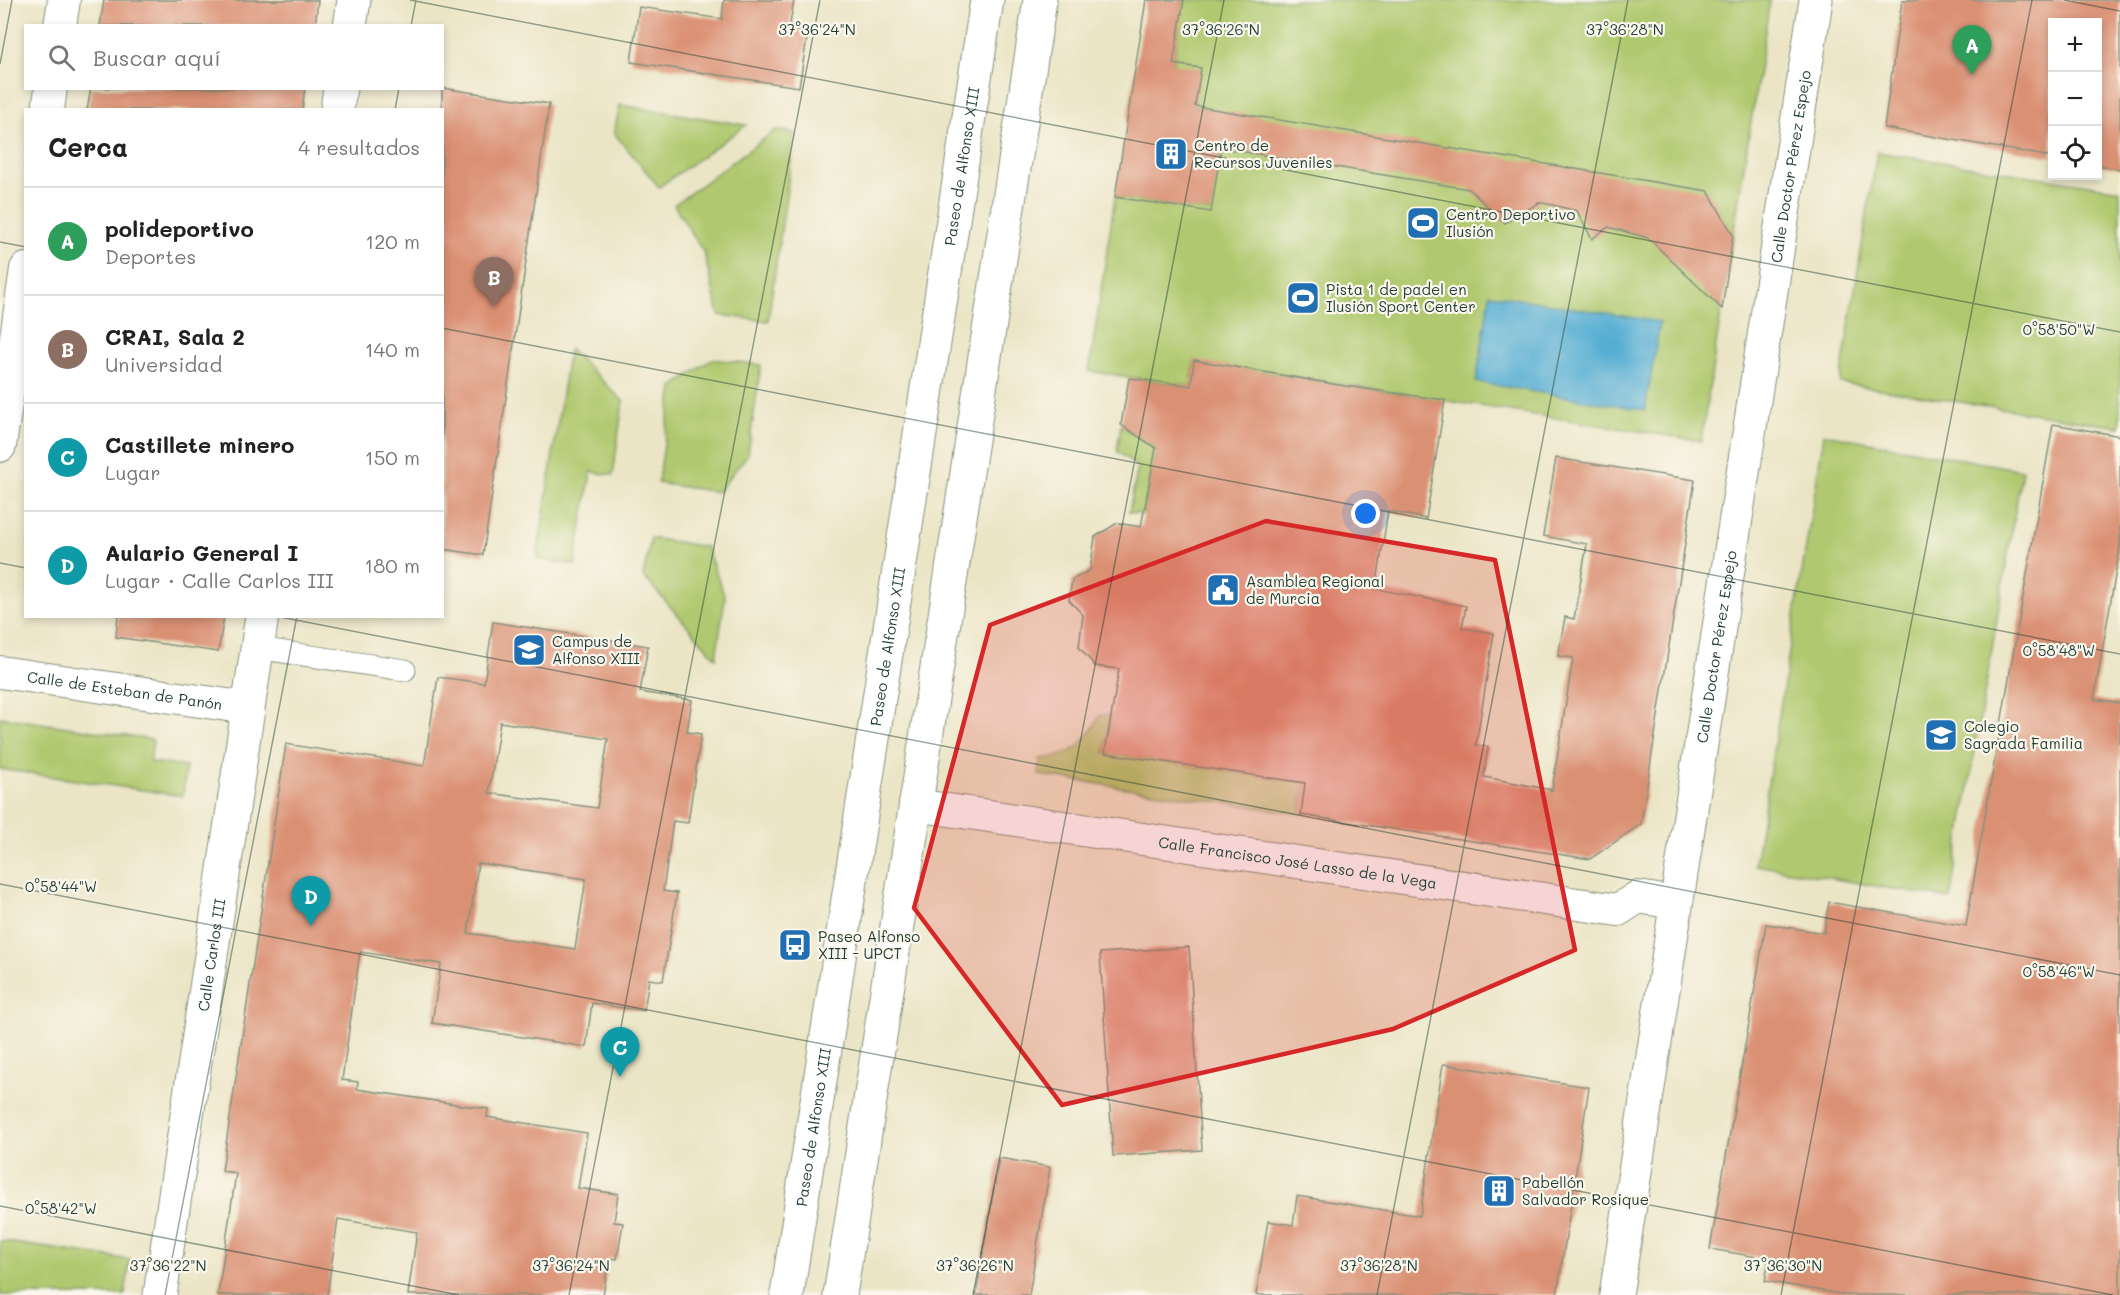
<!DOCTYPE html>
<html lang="es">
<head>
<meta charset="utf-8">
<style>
  body { margin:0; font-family:Mali,sans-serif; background:#f2f2f2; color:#222 }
  .controls { position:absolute; right:18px; top:18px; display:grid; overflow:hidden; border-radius:0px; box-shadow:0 3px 9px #0003 }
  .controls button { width:54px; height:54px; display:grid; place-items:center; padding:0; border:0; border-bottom:2px solid #e0e0e0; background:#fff; color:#222; font:30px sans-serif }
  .you { position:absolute; left:1366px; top:514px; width:21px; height:21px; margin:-15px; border:4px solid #fff; border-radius:50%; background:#1a73e8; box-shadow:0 0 0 9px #1a73e833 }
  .badge { display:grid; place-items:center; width:39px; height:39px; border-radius:50%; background:#7c3aed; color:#fff; font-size:20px; font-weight:700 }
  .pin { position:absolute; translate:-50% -50px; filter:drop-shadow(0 2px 3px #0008) }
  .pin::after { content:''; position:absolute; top:32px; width:21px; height:18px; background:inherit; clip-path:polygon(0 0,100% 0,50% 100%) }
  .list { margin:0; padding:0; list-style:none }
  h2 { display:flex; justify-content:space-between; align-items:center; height:78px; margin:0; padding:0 24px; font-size:26px }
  h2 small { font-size:20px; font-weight:400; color:#767676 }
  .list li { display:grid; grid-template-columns:39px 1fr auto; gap:18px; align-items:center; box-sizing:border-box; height:108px; padding:0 24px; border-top:2px solid #e0e0e0 }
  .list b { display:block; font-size:22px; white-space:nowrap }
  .list p { margin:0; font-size:20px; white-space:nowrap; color:#767676 }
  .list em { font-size:20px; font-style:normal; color:#767676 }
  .icon { flex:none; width:33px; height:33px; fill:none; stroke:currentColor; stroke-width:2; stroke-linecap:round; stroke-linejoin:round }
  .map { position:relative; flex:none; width:2120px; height:1295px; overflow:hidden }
  .search { position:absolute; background:#fff; box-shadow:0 3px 9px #0003; left:24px; top:24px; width:420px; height:66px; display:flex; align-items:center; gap:15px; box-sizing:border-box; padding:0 21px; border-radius:0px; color:#767676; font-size:22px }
  .panel { position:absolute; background:#fff; box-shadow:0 3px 9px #0003; left:24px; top:108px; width:420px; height:510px; border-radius:0px }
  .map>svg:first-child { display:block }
  .green { fill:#b0c96f; stroke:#688352; stroke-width:1.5 }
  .water { fill:#56aed3; stroke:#3a7684; stroke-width:1.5 }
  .building { fill:#da9073; fill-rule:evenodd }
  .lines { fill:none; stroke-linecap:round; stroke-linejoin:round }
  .service-casing { stroke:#85917d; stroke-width:23 }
  .pedestrian-casing { stroke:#85917d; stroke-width:34 }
  .minor-casing { stroke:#85917d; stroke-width:35 }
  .primary-casing { stroke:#85917d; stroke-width:35 }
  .service { stroke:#fff; stroke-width:21 }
  .pedestrian { stroke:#fff; stroke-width:32 }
  .minor { stroke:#fff; stroke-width:33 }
  .primary { stroke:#fff; stroke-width:33 }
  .marked { fill:#d62828; fill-opacity:0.2; stroke:#d62828; stroke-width:4.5; stroke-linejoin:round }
  .ticks { fill:none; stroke:#1f3d34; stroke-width:1.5; stroke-opacity:0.45 }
  .labels { text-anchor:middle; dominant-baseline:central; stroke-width:4.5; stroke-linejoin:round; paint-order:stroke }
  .poi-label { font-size:15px; fill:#1f3d34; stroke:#fbf7ec; text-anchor:start }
  .street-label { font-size:15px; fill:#1f3d34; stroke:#fbf7ec }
  .ticks-label { font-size:15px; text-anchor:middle; fill:#1f3d34; stroke:#fbf7ec; stroke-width:4.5; stroke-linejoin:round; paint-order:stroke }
</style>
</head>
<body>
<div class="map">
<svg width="2120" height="1295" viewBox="0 0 2120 1295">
  <rect width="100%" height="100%" fill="#fbf7ec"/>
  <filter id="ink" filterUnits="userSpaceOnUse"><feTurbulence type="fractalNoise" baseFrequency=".0167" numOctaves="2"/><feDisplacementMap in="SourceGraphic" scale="12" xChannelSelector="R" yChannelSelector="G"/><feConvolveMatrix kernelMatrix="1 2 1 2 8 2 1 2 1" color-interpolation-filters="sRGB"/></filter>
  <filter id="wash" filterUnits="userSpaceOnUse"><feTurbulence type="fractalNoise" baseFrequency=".008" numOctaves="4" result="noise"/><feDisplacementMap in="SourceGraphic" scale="24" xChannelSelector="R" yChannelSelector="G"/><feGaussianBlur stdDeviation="1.35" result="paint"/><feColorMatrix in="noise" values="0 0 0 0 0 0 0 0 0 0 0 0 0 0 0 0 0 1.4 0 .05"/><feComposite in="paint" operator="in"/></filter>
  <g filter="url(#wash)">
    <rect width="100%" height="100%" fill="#ebe5c6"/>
    <path class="green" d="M1184 0H1770L1701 441 1194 361 1191 386 1089 371 1115 197 1211 212 1227 112 1195 106 1173 64Z
      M620 105 746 125 659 187 614 133Z
      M776 130 795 133 768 321 719 315 704 253 674 205Z
      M1877 152 2120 190V427L1840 383Z
      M569 348 623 401 613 475 591 472 575 565 537 559Z
      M712 359 761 365 748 454 718 492 658 483 673 387Z
      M1121 425 1156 448 1143 514 1129 512 1138 467 1117 451Z
      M1824 434 2022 470 1950 899 1755 865Z
      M651 538 706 547 725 597 716 658 643 576Z
      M1100 715H1110L1105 753 1305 783 1300 814 1039 775 1040 759C1073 757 1086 743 1100 715Z
      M0 717 153 740 150 762 186 767 183 796 0 769Z
      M0 1241 130 1260 125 1295H0Z"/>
    <path class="water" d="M1490 294 1660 322 1645 410 1476 382Z"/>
    <g id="blocks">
      <path class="building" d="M104 0H318L315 26H100Z
        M724 0H794L789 30 808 32 799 87 631 62 639 7 722 19Z
        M1146 0H1184L1173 64 1201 68 1195 106 1708 191 1733 235 1722 309 1648 238 1608 227 1592 239 1577 211 1540 202 1505 223 1469 189 1221 148 1211 212 1115 197Z
        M1902 0H2120V169L2097 165V22H2052V157L1884 128Z
        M91 88H305L302 110H87Z
        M442 88 549 104 483 555 442 549Z
        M1194 360 1345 386 1445 400 1426 519 1388 511 1376 589 1466 606 1462 628 1494 633 1476 745 1488 747 1484 777 1552 790 1573 658 1558 656 1565 617 1574 619 1587 544 1543 536 1556 458 1695 480 1641 824 1590 859 1301 815 1305 783 1105 753 1119 669 1095 666 1079 647 1083 615 1069 600 1072 580 1090 570 1095 537 1117 523 1141 527 1156 448 1121 425 1129 378 1191 386Z
        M2053 424 2120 436V547L2094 699 2120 703V1295H1846L1765 1281 1769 1259 1710 1249 1766 924 1824 933 1829 902 1966 926Z
        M118 616H224L218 652 116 637Z
        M493 622 648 646 640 692 692 700 687 732 701 734 688 823 673 821 663 891 677 893 663 981 649 979 644 1011 592 1003 586 1047 432 1023 441 964 360 952 342 1080 358 1082 357 1089 488 1109 487 1117 587 1133 578 1188 618 1194 614 1222 623 1223 617 1259 609 1258 603 1295H408L417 1232 338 1219 327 1295H218L236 1173 222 1171 286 744 424 766 438 677 484 683ZM500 722 608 739 597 808 489 793ZM478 863 586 879 575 949 468 933Z
        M1189 947 1202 1150 1113 1156 1100 953Z
        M1443 1064 1589 1087 1557 1295H1256L1268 1221 1293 1225 1297 1196 1420 1216Z
        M999 1158 1050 1167 1029 1295H976Z"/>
    </g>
  </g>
  <g filter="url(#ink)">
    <use href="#blocks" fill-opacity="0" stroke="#85917d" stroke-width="1.5"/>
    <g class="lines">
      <g class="service-casing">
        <path id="service" d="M257 648 405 670"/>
      </g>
      <g class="pedestrian-casing">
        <g id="pedestrian">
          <path d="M60 26 64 0"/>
          <path d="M48 110 51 88"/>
          <path d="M0 446 26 269"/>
          <path id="s1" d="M0 672 248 708"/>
          <path id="s2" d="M915 805 1618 910 1638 897 1676 903"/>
        </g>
      </g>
      <g class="minor-casing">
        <g id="minor">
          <path d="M350 26 354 0"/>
          <path d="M337 110 340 88"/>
          <path id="s3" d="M160 1295 262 616"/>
          <path id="s4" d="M1616 1295 1816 0"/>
        </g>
      </g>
      <g class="primary-casing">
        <g id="primary">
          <path id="s5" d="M787 1295 987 0"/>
          <path d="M840 1295 1040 0"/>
        </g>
      </g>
      <use href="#service" class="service"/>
      <use href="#pedestrian" class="pedestrian"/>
      <use href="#minor" class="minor"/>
      <use href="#primary" class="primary"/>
    </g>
  </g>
  <path class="marked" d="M1266 521 1495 560 1575 950 1393 1029 1062 1105 914 908 990 625Z"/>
  <path class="ticks" d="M410 0 2120 332M2064 0 2120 11M411 26 416 0M0 64 12 0M395 110 399 88M0 242 26 247M442 328 2120 654M0 563 26 568M275 616 2120 975M0 884 2113 1295M0 1206 459 1295M165 1295 297 616M569 1295 820 0M973 1295 1224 0M1377 1295 1628 0M1781 1295 2032 0"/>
  <defs>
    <g id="building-square" transform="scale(1.725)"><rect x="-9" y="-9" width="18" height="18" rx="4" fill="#1f6fb2" stroke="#fbf7ec"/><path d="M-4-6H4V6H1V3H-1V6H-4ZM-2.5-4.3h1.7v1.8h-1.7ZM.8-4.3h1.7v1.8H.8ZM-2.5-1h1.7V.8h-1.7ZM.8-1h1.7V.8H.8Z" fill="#fff"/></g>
    <g id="stadium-square" transform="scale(1.725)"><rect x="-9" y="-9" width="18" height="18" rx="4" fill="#1f6fb2" stroke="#fbf7ec"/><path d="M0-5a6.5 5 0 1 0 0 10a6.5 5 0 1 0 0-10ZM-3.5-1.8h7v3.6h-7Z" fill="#fff"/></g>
    <g id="civic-square" transform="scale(1.725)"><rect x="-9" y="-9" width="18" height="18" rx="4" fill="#1f6fb2" stroke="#fbf7ec"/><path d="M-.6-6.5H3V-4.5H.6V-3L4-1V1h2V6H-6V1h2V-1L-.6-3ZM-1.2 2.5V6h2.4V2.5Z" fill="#fff"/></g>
    <g id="university-square" transform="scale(1.725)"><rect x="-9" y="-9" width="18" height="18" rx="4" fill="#1f6fb2" stroke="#fbf7ec"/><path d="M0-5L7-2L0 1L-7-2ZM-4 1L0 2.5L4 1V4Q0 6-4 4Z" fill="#fff"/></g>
    <g id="school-square" transform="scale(1.725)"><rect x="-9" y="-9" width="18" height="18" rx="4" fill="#1f6fb2" stroke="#fbf7ec"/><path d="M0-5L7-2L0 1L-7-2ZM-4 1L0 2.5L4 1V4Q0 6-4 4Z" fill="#fff"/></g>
    <g id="bus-square" transform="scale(1.725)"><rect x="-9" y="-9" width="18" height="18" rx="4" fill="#1f6fb2" stroke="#fbf7ec"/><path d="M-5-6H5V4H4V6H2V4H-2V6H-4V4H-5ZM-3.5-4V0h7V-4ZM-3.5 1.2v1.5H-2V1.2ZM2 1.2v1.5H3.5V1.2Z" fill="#fff"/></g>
  </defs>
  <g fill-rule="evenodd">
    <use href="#building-square" x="1171" y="154"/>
    <use href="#stadium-square" x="1423" y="223"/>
    <use href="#stadium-square" x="1303" y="298"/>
    <use href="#civic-square" x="1223" y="590"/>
    <use href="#university-square" x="529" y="650"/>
    <use href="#school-square" x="1941" y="735"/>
    <use href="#bus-square" x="795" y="945"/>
    <use href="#building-square" x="1499" y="1191"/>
  </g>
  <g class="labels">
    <g class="poi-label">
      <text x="1194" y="145">Centro de<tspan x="1194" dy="17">Recursos Juveniles</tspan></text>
      <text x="1446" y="214">Centro Deportivo<tspan x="1446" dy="17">Ilusión</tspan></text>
      <text x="1326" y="289">Pista 1 de padel en<tspan x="1326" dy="17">Ilusión Sport Center</tspan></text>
      <text x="1246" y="581">Asamblea Regional<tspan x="1246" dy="17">de Murcia</tspan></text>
      <text x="552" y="641">Campus de<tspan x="552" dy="17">Alfonso XIII</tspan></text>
      <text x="1964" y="726">Colegio<tspan x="1964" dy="17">Sagrada Familia</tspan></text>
      <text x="818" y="936">Paseo Alfonso<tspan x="818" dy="17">XIII - UPCT</tspan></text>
      <text x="1522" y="1182">Pabellón<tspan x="1522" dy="17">Salvador Rosique</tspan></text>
    </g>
    <g class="street-label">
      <text stroke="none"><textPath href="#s5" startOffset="1142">Paseo de Alfonso XIII</textPath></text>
      <text stroke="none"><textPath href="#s4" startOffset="1142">Calle Doctor Pérez Espejo</textPath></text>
      <text stroke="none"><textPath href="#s4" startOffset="656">Calle Doctor Pérez Espejo</textPath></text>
      <text stroke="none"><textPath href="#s5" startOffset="656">Paseo de Alfonso XIII</textPath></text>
      <text stroke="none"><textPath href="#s1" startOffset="126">Calle de Esteban de Panón</textPath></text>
      <text stroke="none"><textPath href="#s2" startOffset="387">Calle Francisco José Lasso de la Vega</textPath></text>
      <text stroke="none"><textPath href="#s3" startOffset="344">Calle Carlos III</textPath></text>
      <text stroke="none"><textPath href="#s5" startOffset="170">Paseo de Alfonso XIII</textPath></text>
    </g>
  </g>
  <g class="ticks-label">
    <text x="817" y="35">37°36'24"N</text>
    <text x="1221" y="35">37°36'26"N</text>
    <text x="1625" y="35">37°36'28"N</text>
    <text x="2059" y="335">0°58'50"W</text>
    <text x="2059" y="656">0°58'48"W</text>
    <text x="61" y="892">0°58'44"W</text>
    <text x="2059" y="977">0°58'46"W</text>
    <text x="61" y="1214">0°58'42"W</text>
    <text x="168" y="1271">37°36'22"N</text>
    <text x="571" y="1271">37°36'24"N</text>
    <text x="975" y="1271">37°36'26"N</text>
    <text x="1379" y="1271">37°36'28"N</text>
    <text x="1783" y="1271">37°36'30"N</text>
  </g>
</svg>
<div class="controls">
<button>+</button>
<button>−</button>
<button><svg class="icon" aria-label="locate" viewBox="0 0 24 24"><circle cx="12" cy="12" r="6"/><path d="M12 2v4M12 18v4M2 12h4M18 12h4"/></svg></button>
</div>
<div class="you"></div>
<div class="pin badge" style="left:1972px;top:75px;background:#2e9e5b">A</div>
<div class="pin badge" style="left:494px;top:307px;background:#8d6e63">B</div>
<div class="pin badge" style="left:620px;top:1077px;background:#0f9aa8">C</div>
<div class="pin badge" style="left:311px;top:926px;background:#0f9aa8">D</div>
<div class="search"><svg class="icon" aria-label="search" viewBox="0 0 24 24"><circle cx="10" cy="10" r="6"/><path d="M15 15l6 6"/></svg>Buscar aquí</div>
<section class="panel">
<h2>Cerca<small>4 resultados</small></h2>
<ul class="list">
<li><span class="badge" style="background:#2e9e5b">A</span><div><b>polideportivo</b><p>Deportes</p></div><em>120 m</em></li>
<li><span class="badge" style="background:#8d6e63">B</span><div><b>CRAI, Sala 2</b><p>Universidad</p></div><em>140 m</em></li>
<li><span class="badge" style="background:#0f9aa8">C</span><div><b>Castillete minero</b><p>Lugar</p></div><em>150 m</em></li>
<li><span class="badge" style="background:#0f9aa8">D</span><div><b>Aulario General I</b><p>Lugar · Calle Carlos III</p></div><em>180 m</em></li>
</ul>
</section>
</div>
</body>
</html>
